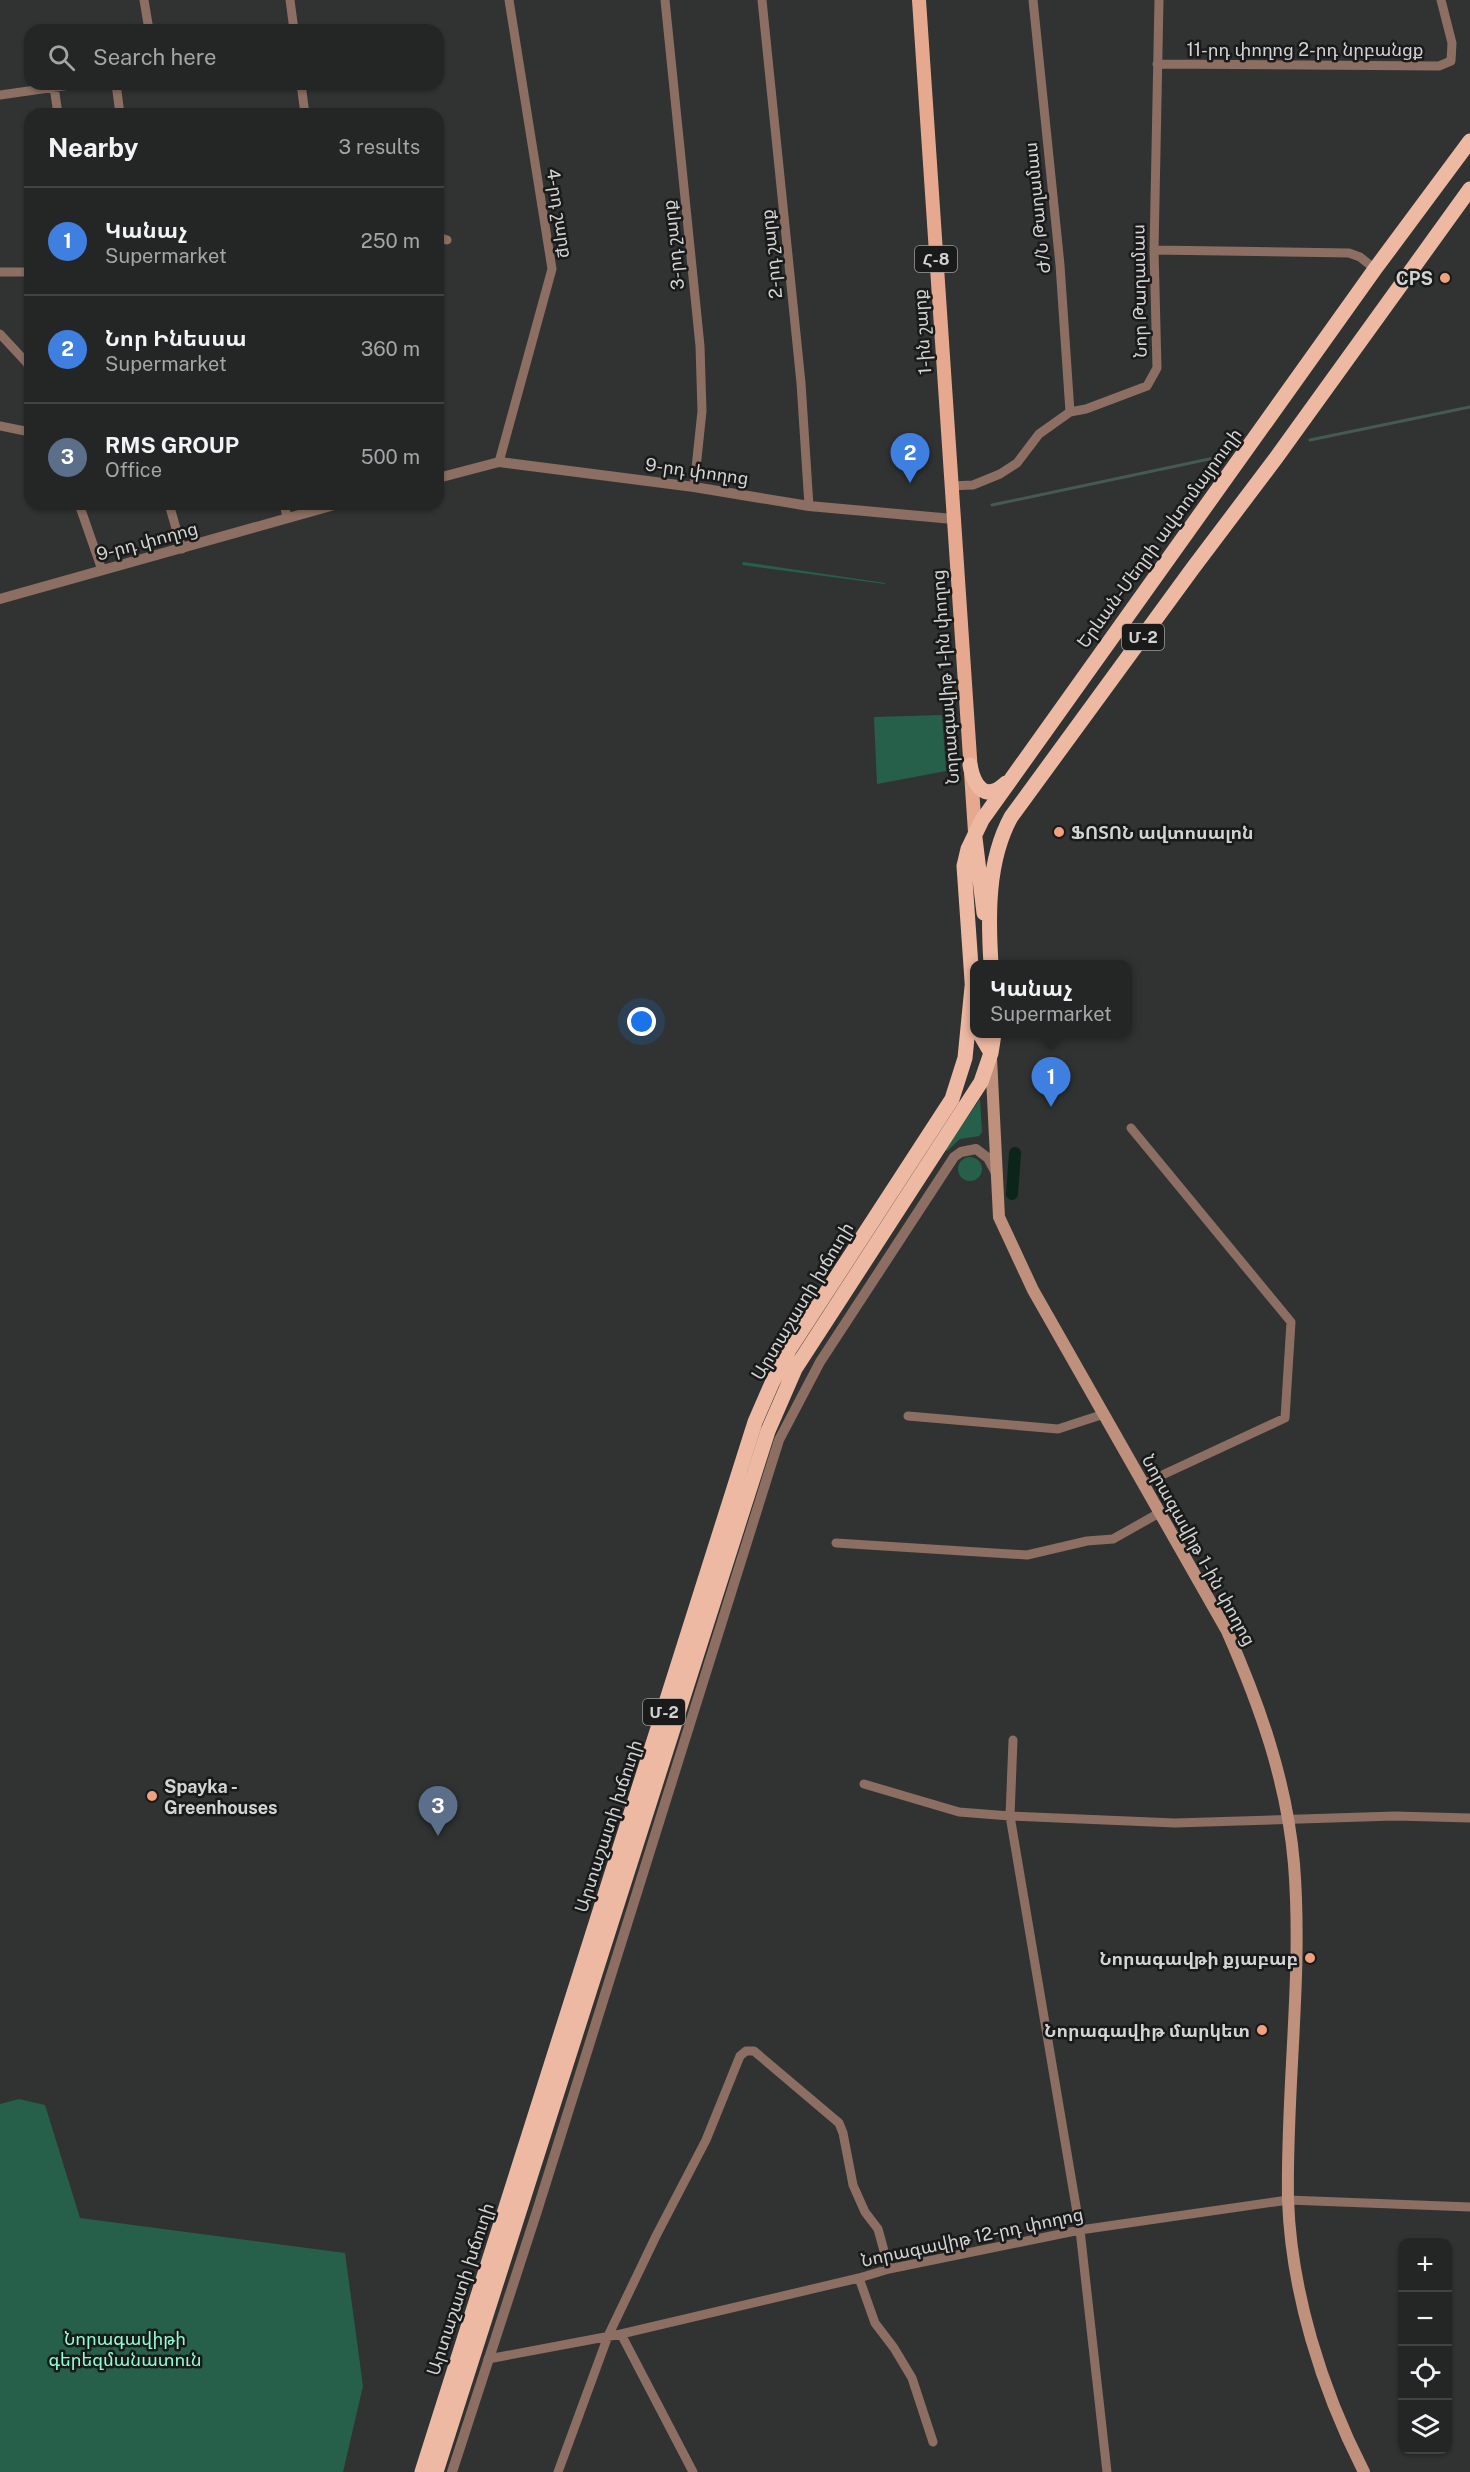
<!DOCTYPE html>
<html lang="en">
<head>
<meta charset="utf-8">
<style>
  body { margin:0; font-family:"Public Sans","Noto Sans Armenian",sans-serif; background:#303232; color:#f1f3f6 }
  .controls { position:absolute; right:18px; bottom:18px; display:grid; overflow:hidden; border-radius:12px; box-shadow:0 2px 4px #0004 }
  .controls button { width:54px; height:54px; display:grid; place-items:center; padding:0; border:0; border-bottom:2px solid #414342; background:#242625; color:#f1f3f6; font:30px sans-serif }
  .you { position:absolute; left:642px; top:1022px; width:21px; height:21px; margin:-15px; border:4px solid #fff; border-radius:50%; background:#1a73e8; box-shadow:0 0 0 9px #1a73e833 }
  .badge { display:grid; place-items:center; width:39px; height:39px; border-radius:50%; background:#f1a17d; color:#fff; font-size:20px; font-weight:700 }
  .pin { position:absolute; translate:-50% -50px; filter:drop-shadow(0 2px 3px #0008) }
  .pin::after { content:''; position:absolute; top:32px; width:21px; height:18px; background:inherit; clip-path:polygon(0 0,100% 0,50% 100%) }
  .popup { position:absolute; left:970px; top:960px; width:162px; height:78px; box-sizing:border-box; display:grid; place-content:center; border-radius:12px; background:#242625; filter:drop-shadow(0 2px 4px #0005); font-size:20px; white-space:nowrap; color:#a3a5a7 }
  .popup b { font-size:22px; color:#f1f3f6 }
  .popup::after { content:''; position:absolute; left:50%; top:100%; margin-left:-12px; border:12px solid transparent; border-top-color:#242625 }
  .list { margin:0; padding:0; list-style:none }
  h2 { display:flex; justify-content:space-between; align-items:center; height:78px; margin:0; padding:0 24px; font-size:26px }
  h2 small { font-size:20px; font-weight:400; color:#a3a5a7 }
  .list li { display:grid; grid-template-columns:39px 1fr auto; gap:18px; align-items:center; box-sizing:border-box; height:108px; padding:0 24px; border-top:2px solid #414342 }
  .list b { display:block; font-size:22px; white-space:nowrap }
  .list p { margin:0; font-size:20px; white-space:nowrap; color:#a3a5a7 }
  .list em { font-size:20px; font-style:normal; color:#a3a5a7 }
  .icon { flex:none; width:33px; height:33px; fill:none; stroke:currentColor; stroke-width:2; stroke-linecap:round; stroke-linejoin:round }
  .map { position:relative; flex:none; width:1470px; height:2472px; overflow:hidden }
  .search { position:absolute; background:#242625; box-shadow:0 2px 4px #0004; left:24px; top:24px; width:420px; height:66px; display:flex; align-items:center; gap:15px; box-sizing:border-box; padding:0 21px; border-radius:18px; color:#a3a5a7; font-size:22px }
  .panel { position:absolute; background:#242625; box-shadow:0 2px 4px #0004; left:24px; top:108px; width:420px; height:402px; border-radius:18px }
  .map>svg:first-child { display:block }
  .green { fill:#27604a }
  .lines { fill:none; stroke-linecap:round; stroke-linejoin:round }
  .stream { stroke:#475a52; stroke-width:3 }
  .canal { stroke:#0b251b; stroke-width:12 }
  .minor { stroke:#8c6e62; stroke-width:9 }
  .tertiary { stroke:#8c6e62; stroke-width:10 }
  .secondary { stroke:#bf907c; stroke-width:12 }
  .primary { stroke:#e6a98f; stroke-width:14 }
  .trunk { stroke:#eeb9a2; stroke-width:15 }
  .poi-dot { fill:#f1a17d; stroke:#191a19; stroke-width:2 }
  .labels { text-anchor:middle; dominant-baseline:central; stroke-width:5; stroke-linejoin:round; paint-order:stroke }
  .shield { fill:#191a19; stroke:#9a9c9b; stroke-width:1.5 }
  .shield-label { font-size:16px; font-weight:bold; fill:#d2d4d3 }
  .street-label { font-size:18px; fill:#d2d4d3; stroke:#191a19 }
  .poi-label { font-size:18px; font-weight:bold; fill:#d2d4d3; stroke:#191a19; text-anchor:end }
  .park-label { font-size:18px; fill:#8cffd1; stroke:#191a19 }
</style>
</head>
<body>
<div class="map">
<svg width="1470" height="2472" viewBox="0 0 1470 2472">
  <rect width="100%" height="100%" fill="#303331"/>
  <path class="green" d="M743 562 885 583V584L742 565Z
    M942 715 946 771 877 784 874 717Z
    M980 1099 982 1132 979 1136 960 1139 947 1151 945 1150Z
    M958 1169a12 12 0 1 1 24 0a12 12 0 1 1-24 0Z
    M19 2099 45 2105 80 2218 345 2253 363 2386 343 2472H0V2104Z"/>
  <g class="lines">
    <path class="stream" d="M1310 440 1470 407
      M992 505 1214 458"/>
    <path class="canal" d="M1012 1194 1015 1153"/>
    <path class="minor" d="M144 0 149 30
      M290 0 294 30
      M665 0 700 346 702 411 694 487
      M762 0 801 383 809 506
      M1033 0 1060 265 1070 412
      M1157 64 1439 66 1451 61 1452 43 1441 0
      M116 84 120 114
      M301 84 305 114
      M54 87 58 114
      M0 95 77 84
      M438 237 447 240
      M1154 250 1349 253 1360 257 1375 269
      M0 272H30
      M0 334 27 363 30 370
      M0 426 30 432
      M499 462 552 269 509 0
      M950 486 973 485 1000 474 1017 463 1039 434 1070 412 1086 409 1147 386 1157 368 1154 250 1159 0
      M79 504 102 570
      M169 504 182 549
      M284 504 287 517
      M1131 1128 1291 1322 1285 1418 1143 1484
      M908 1416 1058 1429 1104 1414
      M836 1543 1027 1555 1087 1541 1113 1539 1161 1512
      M1013 1740 1010 1816 1080 2230 1107 2472
      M864 1784 959 1812 1010 1816 1175 1823 1395 1816 1470 1818
      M859 2278 875 2323 894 2348 912 2378 933 2442
      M621 2334 693 2472
      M488 2359 621 2334 859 2278 889 2269 1080 2230 1288 2200 1470 2207
      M558 2472 608 2336 656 2236 706 2140 740 2056 746 2051H754L839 2123 843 2133 853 2185 865 2212 878 2229 889 2269"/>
    <path class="tertiary" d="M438 478 499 462 694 487 809 506 953 519
      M0 599 338 504
      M452 2472 537 2211 779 1440 820 1362 954 1157 961 1152 976 1149 988 1158 996 1173"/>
    <path class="secondary" d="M991 1058 999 1217 1033 1290 1227 1631C1260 1706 1287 1782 1294 1864 1303 1976 1286 2088 1288 2199 1291 2292 1322 2390 1364 2472"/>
    <path class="primary" d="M919 0 975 832"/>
    <path class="trunk" d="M970 765C974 786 985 803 1006 783
      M975 838 984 913
      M991 964C988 916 987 861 1011 817L1193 568 1276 458 1470 189
      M973 995 964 866 968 849 982 820 1375 269 1470 141
      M980 1034 991 1053
      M422 2472 755 1422 772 1383 789 1350 952 1099 965 1058 972 987
      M436 2472 768 1431 795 1369 981 1082 991 1053 994 1034"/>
  </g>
  <g class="poi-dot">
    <circle cx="1445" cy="278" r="6"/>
    <circle cx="1059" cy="832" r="6"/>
    <circle cx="152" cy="1796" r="6"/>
    <circle cx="1310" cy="1958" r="6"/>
    <circle cx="1262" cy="2030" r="6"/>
  </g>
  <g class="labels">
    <g class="shield">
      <rect x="915" y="246" width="42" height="26" rx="4.5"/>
      <rect x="1122" y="624" width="42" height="26" rx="4.5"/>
      <rect x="643" y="1699" width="42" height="26" rx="4.5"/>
    </g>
    <g class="shield-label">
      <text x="936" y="259">Հ-8</text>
      <text x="1143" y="637">Մ-2</text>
      <text x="664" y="1712">Մ-2</text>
    </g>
    <g class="street-label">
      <text x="1305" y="49">11-րդ փողոց 2-րդ նրբանցք</text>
      <text transform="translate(1037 208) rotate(-96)">Ժ/Ն Թաղամաս</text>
      <text transform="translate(560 213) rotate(81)">4-րդ շարք</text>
      <text transform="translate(673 245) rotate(-96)">3-րդ շարք</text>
      <text transform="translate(771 254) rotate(-96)">2-րդ շարք</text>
      <text transform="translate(1139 291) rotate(-91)">Նոր Թաղամաս</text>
      <text transform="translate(922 332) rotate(-94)">1-ին շարք</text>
      <text transform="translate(697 471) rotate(8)">9-րդ փողոց</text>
      <text transform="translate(1159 538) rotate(-54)">Երևան-Մեղրի ավտոմայրուղի</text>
      <text transform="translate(147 541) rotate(-15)">9-րդ փողոց</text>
      <text transform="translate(945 677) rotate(-94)">Նորագավիթ 1-ին փողոց</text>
      <text transform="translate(802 1301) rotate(-59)">Արտաշատի խճուղի</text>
      <text transform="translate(1199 1550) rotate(61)">Նորագավիթ 1-ին փողոց</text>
      <text transform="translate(608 1826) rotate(-72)">Արտաշատի խճուղի</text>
      <text transform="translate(972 2237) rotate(-12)">Նորագավիթ 12-րդ փողոց</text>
      <text transform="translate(460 2289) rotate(-72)">Արտաշատի խճուղի</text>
    </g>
    <g class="poi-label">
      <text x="1433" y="278">CPS</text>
      <text x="1071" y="832" text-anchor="start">ՖՈՏՈՆ ավտոսալոն</text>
      <text x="164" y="1786" text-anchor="start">Spayka -<tspan x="164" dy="21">Greenhouses</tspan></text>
      <text x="1298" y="1958">Նորագավթի քյաբաբ</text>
      <text x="1250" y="2030">Նորագավիթ մարկետ</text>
    </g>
    <g class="park-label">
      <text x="125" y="2338">Նորագավիթի<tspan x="125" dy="21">գերեզմանատուն</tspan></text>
    </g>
  </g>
</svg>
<div class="controls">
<button>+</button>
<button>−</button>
<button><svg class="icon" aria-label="locate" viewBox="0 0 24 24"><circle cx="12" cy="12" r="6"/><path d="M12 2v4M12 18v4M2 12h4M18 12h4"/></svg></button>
<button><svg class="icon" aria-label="layers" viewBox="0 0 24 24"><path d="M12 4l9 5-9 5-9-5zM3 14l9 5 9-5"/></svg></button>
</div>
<div class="you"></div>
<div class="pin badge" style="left:1051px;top:1107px;background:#3f7fe0">1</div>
<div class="popup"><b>Կանաչ</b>Supermarket</div>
<div class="pin badge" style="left:910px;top:483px;background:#3f7fe0">2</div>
<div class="pin badge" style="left:438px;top:1836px;background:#5c6f8a">3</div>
<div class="search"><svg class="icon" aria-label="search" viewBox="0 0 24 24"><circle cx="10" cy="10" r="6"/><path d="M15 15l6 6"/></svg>Search here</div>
<section class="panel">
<h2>Nearby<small>3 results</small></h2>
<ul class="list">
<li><span class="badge" style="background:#3f7fe0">1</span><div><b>Կանաչ</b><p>Supermarket</p></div><em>250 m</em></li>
<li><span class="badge" style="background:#3f7fe0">2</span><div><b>Նոր Ինեսսա</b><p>Supermarket</p></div><em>360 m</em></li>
<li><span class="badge" style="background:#5c6f8a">3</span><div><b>RMS GROUP</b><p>Office</p></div><em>500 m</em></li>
</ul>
</section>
</div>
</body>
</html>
